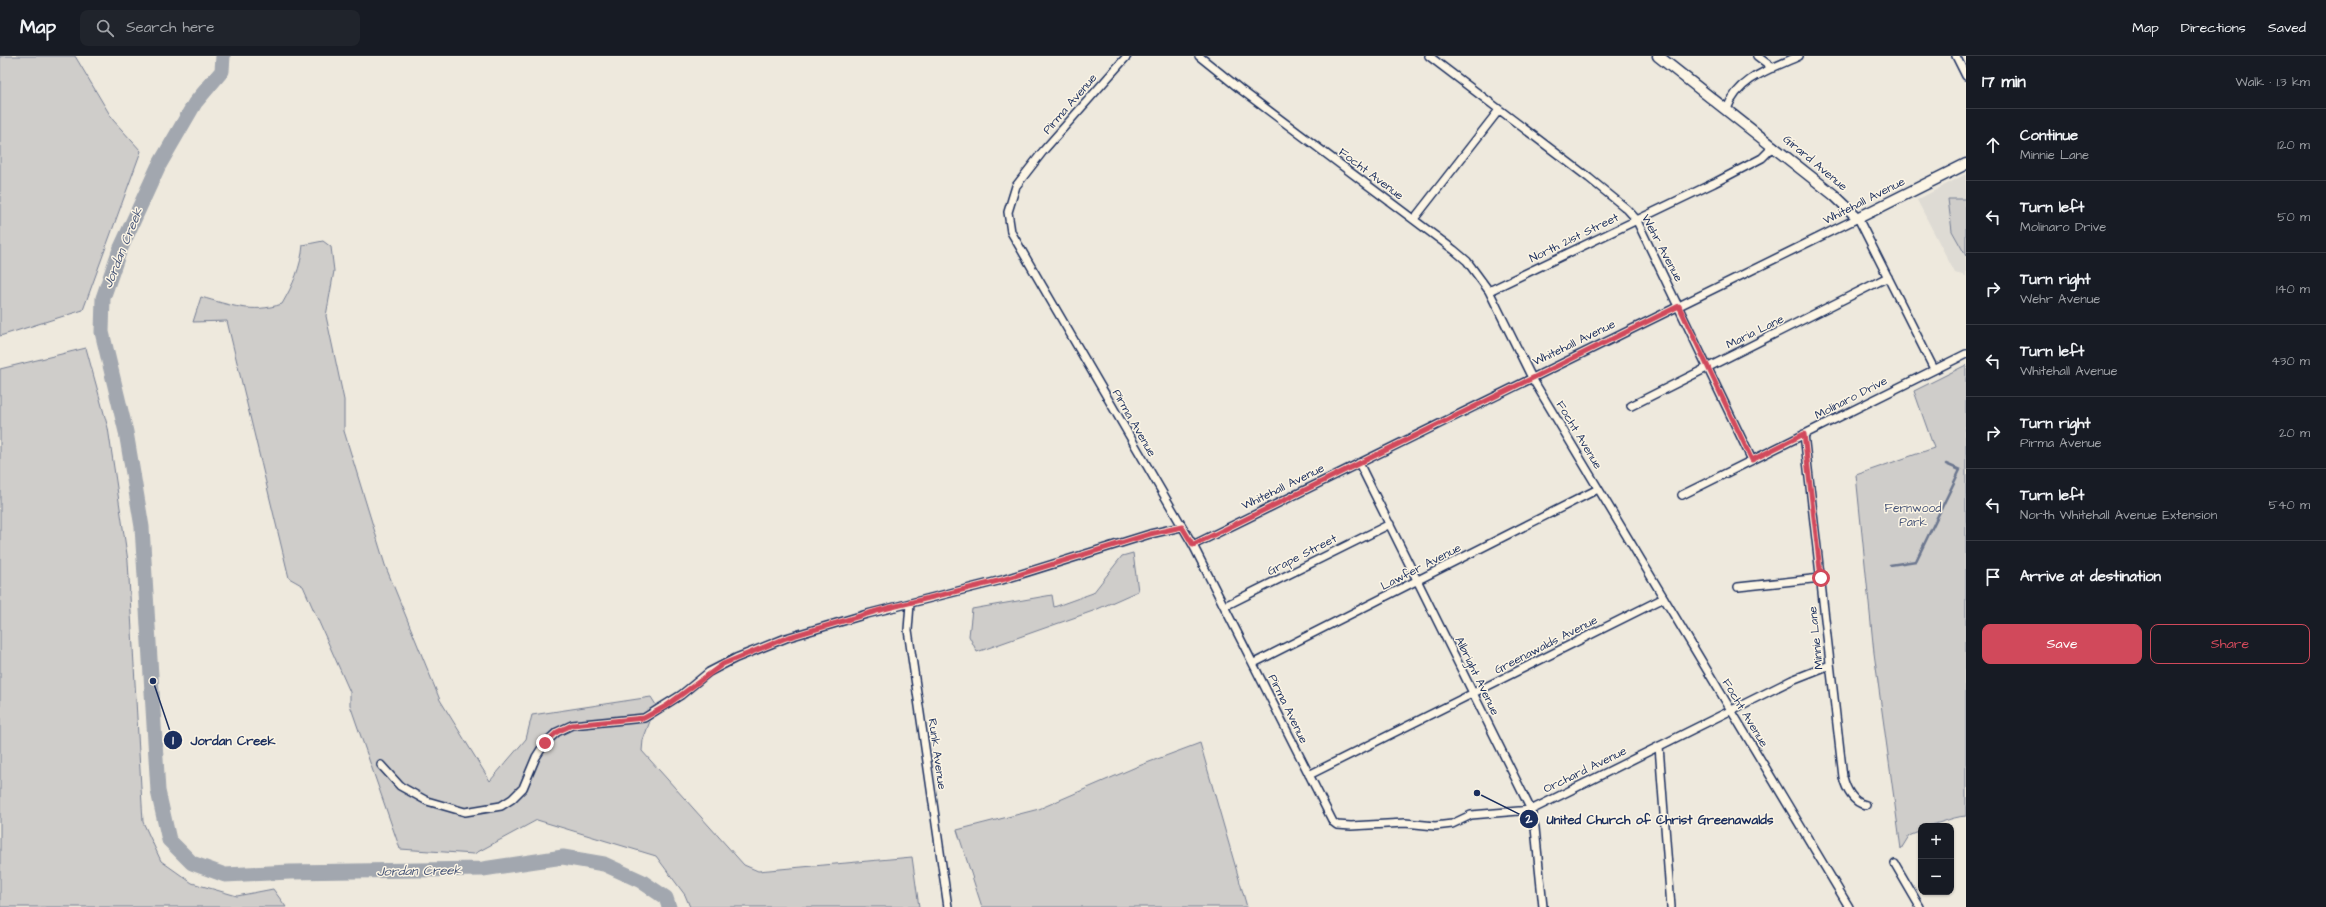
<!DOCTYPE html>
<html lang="en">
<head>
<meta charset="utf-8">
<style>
  body { margin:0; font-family:"Architects Daughter",sans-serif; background:#20242c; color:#f1f3f6 }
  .controls { position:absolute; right:12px; bottom:12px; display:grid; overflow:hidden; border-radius:8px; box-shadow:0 1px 3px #0004 }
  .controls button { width:36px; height:36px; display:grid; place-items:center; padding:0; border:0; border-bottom:1px solid #363941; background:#171b24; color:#f1f3f6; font:20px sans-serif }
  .stop { position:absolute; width:12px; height:12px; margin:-9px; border:3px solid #d1495b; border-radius:50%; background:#fff }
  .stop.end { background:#d1495b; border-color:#fff; box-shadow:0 1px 4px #0008 }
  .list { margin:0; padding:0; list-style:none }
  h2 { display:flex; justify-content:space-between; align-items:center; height:52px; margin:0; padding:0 16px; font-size:17px }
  h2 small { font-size:13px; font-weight:400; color:#9ea1a6 }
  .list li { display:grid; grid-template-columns:26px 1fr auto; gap:12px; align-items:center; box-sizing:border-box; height:72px; padding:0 16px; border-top:1px solid #363941 }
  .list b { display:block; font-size:15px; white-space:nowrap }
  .list p { margin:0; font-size:13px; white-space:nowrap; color:#9ea1a6 }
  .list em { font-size:13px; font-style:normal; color:#9ea1a6 }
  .actions { display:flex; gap:8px; padding:12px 16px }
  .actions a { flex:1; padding:9px 0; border:1px solid #d1495b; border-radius:8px; text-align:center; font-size:14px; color:#d1495b }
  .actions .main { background:#d1495b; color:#fff }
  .icon { flex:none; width:22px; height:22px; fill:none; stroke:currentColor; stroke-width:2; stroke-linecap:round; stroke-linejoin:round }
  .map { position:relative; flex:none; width:1966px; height:851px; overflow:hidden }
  header { display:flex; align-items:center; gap:24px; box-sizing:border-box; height:56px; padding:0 20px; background:#171b24; border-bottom:1px solid #363941 }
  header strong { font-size:19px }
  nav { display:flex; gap:22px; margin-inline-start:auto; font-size:14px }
  .search { width:280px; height:36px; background:#20242c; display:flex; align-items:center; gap:10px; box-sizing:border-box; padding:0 14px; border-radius:8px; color:#9ea1a6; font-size:15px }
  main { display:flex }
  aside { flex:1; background:#171b24 }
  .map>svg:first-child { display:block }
  .built { fill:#dedbd4 }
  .green { fill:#cfcdca; stroke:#757e94 }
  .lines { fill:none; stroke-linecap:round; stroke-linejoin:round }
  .stream { stroke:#6c778f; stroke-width:2.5 }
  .river { stroke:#a2a7af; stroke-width:15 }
  .street-casing { stroke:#1b2f5e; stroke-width:10 }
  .secondary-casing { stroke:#1b2f5e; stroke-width:13 }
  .street { stroke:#fcf5e5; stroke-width:7 }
  .secondary { stroke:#fcf5e5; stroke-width:10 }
  .route { stroke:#d1495b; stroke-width:5 }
  .labels { text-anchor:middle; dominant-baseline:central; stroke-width:3; stroke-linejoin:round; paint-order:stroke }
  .street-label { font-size:12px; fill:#1b2f5e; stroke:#fcf5e5 }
  .park-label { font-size:12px; fill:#485679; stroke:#fcf5e5 }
  .water-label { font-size:13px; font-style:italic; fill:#445376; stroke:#fcf5e5 }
  .leader { fill:none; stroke:#1b2f5e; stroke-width:1.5 }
  .callout-dot { fill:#1b2f5e; stroke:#fcf5e5; stroke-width:1.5 }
  .mark-label { font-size:12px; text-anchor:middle; font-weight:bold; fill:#fff }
  .callout-label { font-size:13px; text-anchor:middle; font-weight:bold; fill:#1b2f5e; stroke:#fcf5e5; stroke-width:3; stroke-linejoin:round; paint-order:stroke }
</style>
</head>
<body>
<header>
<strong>Map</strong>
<div class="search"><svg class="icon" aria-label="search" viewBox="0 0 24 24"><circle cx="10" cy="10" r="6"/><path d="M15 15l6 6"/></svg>Search here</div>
<nav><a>Map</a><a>Directions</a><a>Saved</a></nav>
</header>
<main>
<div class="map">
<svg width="1966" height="851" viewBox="0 0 1966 851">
  <rect width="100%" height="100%" fill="#eee9dd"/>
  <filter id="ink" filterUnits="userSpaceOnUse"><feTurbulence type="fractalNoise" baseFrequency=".025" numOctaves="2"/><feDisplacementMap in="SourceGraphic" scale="8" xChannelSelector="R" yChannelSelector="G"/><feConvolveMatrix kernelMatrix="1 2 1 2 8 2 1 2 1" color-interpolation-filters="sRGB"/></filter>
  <g filter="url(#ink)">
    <path class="built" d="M1966 118V220L1955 217 1917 144Z"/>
    <path class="green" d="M0 0H75L113 64 141 95 83 254 0 280Z
      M1948 143H1966V200L1952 175Z
      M323 185 331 191 334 215 326 260 344 344V375L385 509 440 644 490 725 526 683 532 659 651 641 656 649 643 684 642 695 744 809 758 815 912 801 919 851H690L685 839 656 800 537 764 474 798 400 793 350 649V636L303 530 289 522 227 265 193 266 201 241C230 249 252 258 282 248 293 229 301 211 303 189Z
      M86 292 108 372 128 505 143 766 161 805 192 827 237 840 273 833 286 851H0V313Z
      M1966 309V760C1950 761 1937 770 1921 770V775L1909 780 1901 793 1874 597 1856 419 1934 392 1914 335Z
      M1133 497 1138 535 1093 555 977 596 969 580 972 553 1052 539 1054 551 1093 537 1122 500Z
      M1200 687 1247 851H982L957 774 1039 753 1136 711Z"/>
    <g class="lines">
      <path class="stream" d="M1890 509 1916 505 1960 414 1946 408"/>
      <path class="river" d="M223 0 222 15 195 47 158 111 119 196 103 242 102 276 126 376 142 471 158 735 169 784 192 807 225 819 290 816 483 813 563 801 604 808 641 825 666 842 669 851"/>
      <g class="street-casing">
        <path id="street" d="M1127 0 1044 94 1016 130 1008 156 1011 176 1193 489 1333 766 1337 769 1351 770 1405 767 1435 770 1452 768 1471 759 1531 754 1792 624 1830 609
          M1199 0 1240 33 1454 194 1467 205 1489 235 1532 322 1849 851
          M1429 0 1589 122 1627 153 1636 163 1752 404
          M1757 0 1773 12
          M1956 0 1966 20
          M1727 53C1738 22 1771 13 1799 0
          M1414 163 1499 54
          M1489 235 1714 127 1762 102 1774 90
          M1631 350 1888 221
          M1804 378 1843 721C1846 733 1853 747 1866 749
          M1359 407 1531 754 1535 772 1543 851
          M1682 439 1966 298
          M1193 489 1858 162 1934 313
          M1738 531 1821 522
          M910 548 908 574 948 851
          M1225 550 1390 468
          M1254 607 1598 433
          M1659 690 1671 851
          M381 709 400 730 427 745 465 756 501 750 512 743 523 732 536 701 545 687 557 676 572 669 644 662 681 639 709 616 736 602 786 582 867 558 1002 524 1150 478 1181 471
          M1309 719 1664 542
          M1895 808 1920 851"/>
      </g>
      <g class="secondary-casing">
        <path id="secondary" d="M1658 0 1834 139 1858 162 1966 108"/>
      </g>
      <use href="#street" class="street"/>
      <use href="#secondary" class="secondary"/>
    </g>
  </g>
  <g class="lines" filter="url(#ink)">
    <path class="route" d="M545 687 557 676 572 669 644 662 666 650 723 608 786 582 880 554 1002 524 1150 478 1182 471 1193 489 1679 250 1752 404 1804 378 1821 522"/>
  </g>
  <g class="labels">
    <g class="street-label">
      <text transform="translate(1070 48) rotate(-49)">Pirma Avenue</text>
      <text transform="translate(1815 107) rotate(40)">Girard Avenue</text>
      <text transform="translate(1371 118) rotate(37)">Focht Avenue</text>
      <text transform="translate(1864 145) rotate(-27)">Whitehall Avenue</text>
      <text transform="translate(1574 182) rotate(-26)">North 21st Street</text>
      <text transform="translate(1662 192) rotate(62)">Wehr Avenue</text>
      <text transform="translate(1755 276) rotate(-26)">Maria Lane</text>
      <text transform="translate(1574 287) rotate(-26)">Whitehall Avenue</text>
      <text transform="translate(1851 342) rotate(-27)">Molinaro Drive</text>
      <text transform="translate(1134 367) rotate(60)">Pirma Avenue</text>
      <text transform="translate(1579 379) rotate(59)">Focht Avenue</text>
      <text transform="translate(1283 431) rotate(-26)">Whitehall Avenue</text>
      <text transform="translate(1302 499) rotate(-27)">Grape Street</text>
      <text transform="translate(1421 511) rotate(-27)">Lawfer Avenue</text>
      <text transform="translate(1816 582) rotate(-96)">Minnie Lane</text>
      <text transform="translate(1546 589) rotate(-27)">Greenawalds Avenue</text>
      <text transform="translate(1477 620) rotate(64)">Albright Avenue</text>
      <text transform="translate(1288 653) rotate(64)">Pirma Avenue</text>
      <text transform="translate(1745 657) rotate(59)">Focht Avenue</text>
      <text transform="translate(937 698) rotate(82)">Runk Avenue</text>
      <text transform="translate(1585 714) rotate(-26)">Orchard Avenue</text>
    </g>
    <g class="park-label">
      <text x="1913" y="452">Fernwood<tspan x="1913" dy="14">Park</tspan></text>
    </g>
    <g class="water-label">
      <text transform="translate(123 192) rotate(-68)">Jordan Creek</text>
      <text transform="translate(419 815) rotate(-1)">Jordan Creek</text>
    </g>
  </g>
  <path class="leader" d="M153 625L173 684M1477 737L1529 763"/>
  <g class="callout-dot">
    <circle cx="153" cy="625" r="4"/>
    <circle cx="1477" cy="737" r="4"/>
    <circle cx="173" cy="684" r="10"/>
    <circle cx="1529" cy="763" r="10"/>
  </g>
  <g class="mark-label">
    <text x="173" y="688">1</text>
    <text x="1529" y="767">2</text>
  </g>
  <g class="callout-label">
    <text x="233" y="689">Jordan Creek</text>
    <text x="1660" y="768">United Church of Christ Greenawalds</text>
  </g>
</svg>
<div class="controls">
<button>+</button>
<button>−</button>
</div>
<div class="stop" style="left:1821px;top:522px"></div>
<div class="stop end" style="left:545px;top:687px"></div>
</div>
<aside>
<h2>17 min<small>Walk · 1.3 km</small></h2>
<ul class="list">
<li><svg class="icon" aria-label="ahead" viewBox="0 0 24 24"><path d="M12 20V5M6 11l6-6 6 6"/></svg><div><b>Continue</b><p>Minnie Lane</p></div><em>120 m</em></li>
<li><svg class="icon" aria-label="left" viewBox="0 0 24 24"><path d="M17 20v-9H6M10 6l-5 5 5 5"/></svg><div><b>Turn left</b><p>Molinaro Drive</p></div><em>50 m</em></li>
<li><svg class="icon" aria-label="right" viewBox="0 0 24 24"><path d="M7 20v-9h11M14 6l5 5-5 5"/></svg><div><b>Turn right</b><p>Wehr Avenue</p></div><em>140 m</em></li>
<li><svg class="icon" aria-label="left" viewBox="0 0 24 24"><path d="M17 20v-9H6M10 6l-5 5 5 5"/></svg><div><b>Turn left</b><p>Whitehall Avenue</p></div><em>430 m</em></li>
<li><svg class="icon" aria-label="right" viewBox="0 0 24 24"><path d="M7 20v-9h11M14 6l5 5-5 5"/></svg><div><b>Turn right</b><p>Pirma Avenue</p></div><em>20 m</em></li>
<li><svg class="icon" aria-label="left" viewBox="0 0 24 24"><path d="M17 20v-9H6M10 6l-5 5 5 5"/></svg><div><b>Turn left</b><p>North Whitehall Avenue Extension</p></div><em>540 m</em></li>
<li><svg class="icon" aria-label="arrive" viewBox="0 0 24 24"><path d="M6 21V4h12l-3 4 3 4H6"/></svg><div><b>Arrive at destination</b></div></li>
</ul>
<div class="actions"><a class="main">Save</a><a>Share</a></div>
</aside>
</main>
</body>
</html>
